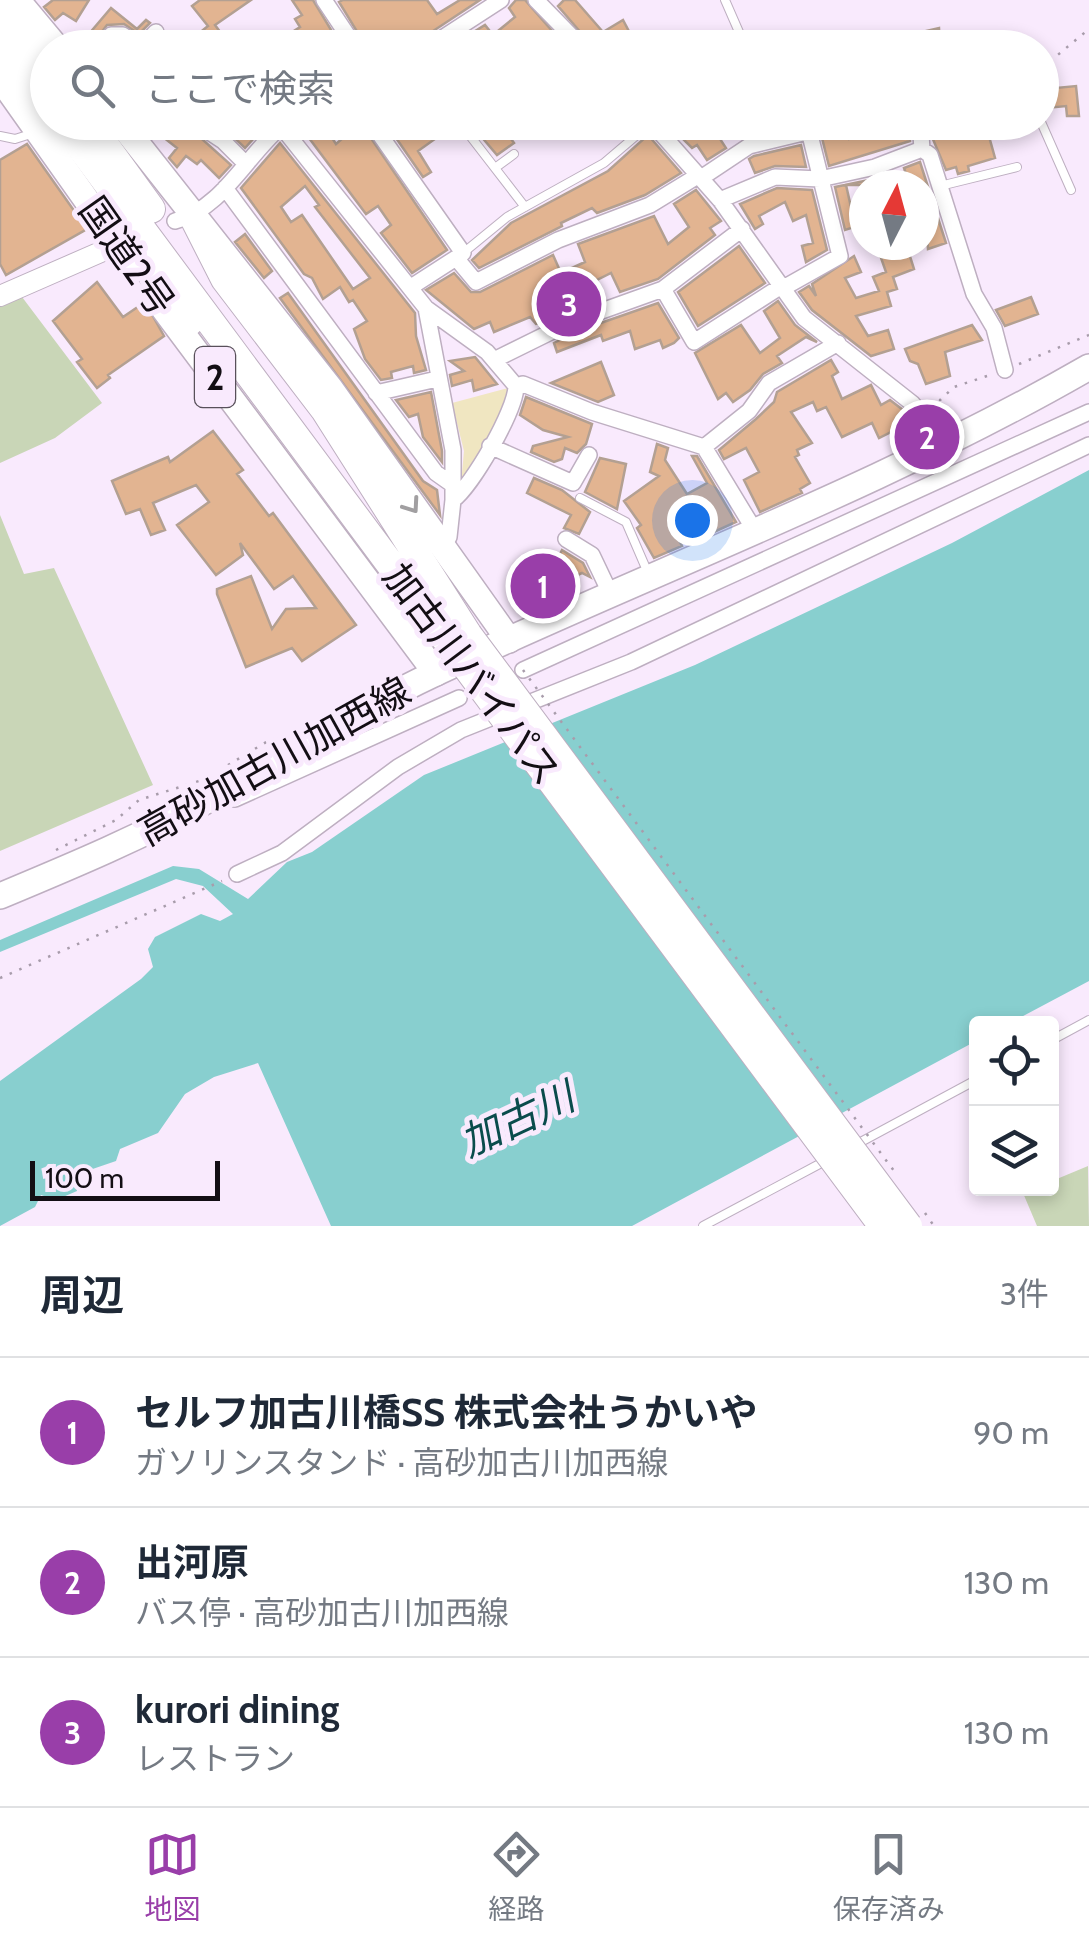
<!DOCTYPE html>
<html lang="ja">
<head>
<meta charset="utf-8">
<style>
  body { margin:0; font-family:Cabin,"Noto Sans JP",sans-serif; background:#f6f6f7; color:#1f2937 }
  .controls { position:absolute; right:30px; bottom:30px; display:grid; overflow:hidden; border-radius:10px; box-shadow:0 5px 15px #0003 }
  .controls button { width:90px; height:90px; display:grid; place-items:center; padding:0; border:0; border-bottom:2px solid #e0e1e3; background:#fff; color:#1f2937; font:50px sans-serif }
  .compass { position:absolute; left:849px; top:170px; width:90px; height:90px; border-radius:50%; background:#fff; box-shadow:0 5px 15px #0003; rotate:6deg }
  .scale { position:absolute; left:30px; bottom:25px; width:190px; box-sizing:border-box; padding-left:10px; border:5px solid #130e14; border-top:0; font-size:28px; line-height:35px; white-space:nowrap; color:#130e14; -webkit-text-stroke:8px #f9eafd; paint-order:stroke }
  .you { position:absolute; left:692px; top:520px; width:35px; height:35px; margin:-25px; border:8px solid #fff; border-radius:50%; background:#1a73e8; box-shadow:0 0 0 15px #1a73e833 }
  .badge { display:grid; place-items:center; width:65px; height:65px; border-radius:50%; background:#993ea9; color:#fff; font-size:32px; font-weight:700 }
  .pin { position:absolute; translate:-50% -50%; border:5px solid #fff; box-shadow:0 2px 10px #0006 }
  .list { margin:0; padding:0; list-style:none }
  h2 { display:flex; justify-content:space-between; align-items:center; height:130px; margin:0; padding:0 40px; font-size:42px }
  h2 small { font-size:32px; font-weight:400; color:#747a83 }
  .list li { display:grid; grid-template-columns:65px 1fr auto; gap:30px; align-items:center; box-sizing:border-box; height:150px; padding:0 40px; border-top:2px solid #e0e1e3 }
  .list b { display:block; font-size:38px; white-space:nowrap }
  .list p { margin:0; font-size:32px; white-space:nowrap; color:#747a83 }
  .list em { font-size:32px; font-style:normal; color:#747a83 }
  .icon { flex:none; width:55px; height:55px; fill:none; stroke:currentColor; stroke-width:2; stroke-linecap:round; stroke-linejoin:round }
  .map { position:relative; flex:none; width:1089px; height:1226px; overflow:hidden }
  .search { position:absolute; background:#fff; box-shadow:0 5px 15px #0003; left:30px; right:30px; top:30px; height:110px; display:flex; align-items:center; gap:25px; box-sizing:border-box; padding:0 35px; border-radius:55px; color:#747a83; font-size:38px }
  .sheet { height:580px; background:#fff }
  nav { display:flex; justify-content:space-around; align-items:center; box-sizing:border-box; height:140px; border-top:2px solid #e0e1e3; background:#fff; font-size:28px; color:#747a83 }
  nav a { display:grid; justify-items:center; gap:5px }
  nav .on { color:#993ea9 }
  .map>svg:first-child { display:block }
  .green { fill:#c9d6b7 }
  .sand { fill:#f0e6c1 }
  .water { fill:#88cfcf }
  .building { fill:#e2b491; stroke:#b3a092; stroke-width:2.5; fill-rule:evenodd }
  .lines { fill:none; stroke-linecap:round; stroke-linejoin:round }
  .service-casing { stroke:#beafc1; stroke-width:10 }
  .minor-casing { stroke:#beafc1; stroke-width:18 }
  .tertiary-casing { stroke:#beafc1; stroke-width:22 }
  .primary-casing { stroke:#beafc1; stroke-width:28 }
  .trunk-casing { stroke:#beafc1; stroke-width:28 }
  .motorway-casing { stroke:#beafc1; stroke-width:30 }
  .path { stroke:#a89cab; stroke-width:2.5; stroke-dasharray:2.5 8; stroke-linecap:butt }
  .service { stroke:#fff; stroke-width:8 }
  .minor { stroke:#fff; stroke-width:15 }
  .tertiary { stroke:#fff; stroke-width:20 }
  .primary { stroke:#fff; stroke-width:25 }
  .trunk { stroke:#fff; stroke-width:25 }
  .motorway { stroke:#fff; stroke-width:28 }
  .motorway-bridge-casing { stroke:#beafc1; stroke-width:30; stroke-linecap:butt }
  .path-bridge { stroke:#a89cab; stroke-width:2.5; stroke-dasharray:2.5 8; stroke-linecap:butt }
  .motorway-bridge { stroke:#fff; stroke-width:28 }
  .oneway { stroke:#a19fa1 }
  .labels { text-anchor:middle; dominant-baseline:central; stroke-width:10; stroke-linejoin:round; paint-order:stroke }
  .shield { fill:#f9eafd; stroke:#58505a; stroke-width:2.5 }
  .shield-label { font-size:35px; font-weight:bold; fill:#130e14 }
  .street-label { font-size:38px; fill:#130e14; stroke:#f9eafd }
  .water-label { font-size:40px; font-style:italic; fill:#0a4c4c; stroke:#f9eafd }
</style>
</head>
<body>
<div class="map">
<svg width="1089" height="1226" viewBox="0 0 1089 1226">
  <rect width="100%" height="100%" fill="#f9eafd"/>
  <path class="green" d="M19 293 102 403 55 438 0 463V304Z
    M0 515 24 574 54 568 153 785 0 851Z
    M1088 1166 1089 1226H1037L1023 1193 1052 1188V1181Z"/>
  <path class="sand" d="M508 388 510 398 461 484 464 451 452 403Z"/>
  <path class="water" d="M1089 470V981L1010 1023 976 1024V1041L632 1226H331L258 1063 214 1077 185 1094 158 1133 120 1149 116 1161 75 1175 77 1191 56 1200 41 1195 35 1207 0 1226V1081L141 979 153 967 148 949 155 937 201 914 220 921 233 914 203 886 176 879 0 952V940L173 866 199 869 248 899 287 862 312 852 424 775 695 665 952 543Z"/>
  <path class="building" d="M53 0H89L76 21 63 13 55 20 44 7Z
    M200 0H251L215 25 232 48H213L198 34 208 26 192 6Z
    M292 0H313L342 48H247L262 35 270 46 300 27 295 19 302 15Z
    M343 0H427L437 14 460 0H480L421 39 416 48H367L339 2Z
    M516 0H525L567 48H527L521 39 510 48H448L485 25 493 35 515 17 509 8Z
    M564 0H575L603 32 623 20 633 39 617 48H594L558 6Z
    M111 8 137 29 146 20 150 23 139 34 124 24 107 25 90 48H77Z
    M939 28 940 48H884L892 39Z
    M1076 86 1079 116H1067L1066 106 1047 108 1045 89Z
    M141 122H183L231 165 219 178 201 160 197 164 186 156 177 167 169 158 177 148 158 133 153 137Z
    M232 122H261L265 126 245 148 225 129Z
    M297 122H322L336 144 351 131 347 122H360L447 250 412 273 381 233 391 225 378 206 366 214Z
    M385 122H429L439 136 418 151 431 172 423 177Z
    M469 122H499L514 143 497 155Z
    M666 122H709L726 148 707 160 697 145 692 148Z
    M828 122H845L849 139 909 123 910 141 829 166 822 138Z
    M964 122H985L995 158 968 166 969 171 958 174 956 167 946 170 932 137 954 133Z
    M648 135 681 173 645 195 597 213 592 208 561 223 562 226 479 268 472 260 511 223 608 171Z
    M280 143 415 313 416 336 426 370 414 373 413 366 391 372 392 378 381 380 365 359 354 329 367 321 353 300 349 302 340 287 323 299 312 278 304 274 241 188ZM305 186 319 205 315 207 370 278 353 289 302 215 291 222 281 207Z
    M27 144 87 229 6 275 0 264V160Z
    M801 145 806 167 775 166 755 173 749 159 754 156Z
    M920 162 946 243 928 249 924 183H909L904 168Z
    M874 179 875 185H846L851 207 862 208 864 217 859 219 861 225 845 230 835 187Z
    M777 188 812 190 827 250 806 262 802 246 813 243 806 215 793 221 785 202 759 216 763 224 755 229 740 204Z
    M696 190 721 221 710 228 715 235 658 279 620 292 611 273 581 288 588 304 546 322 536 324 530 317 494 332 490 322 474 329 426 290 454 273 471 292H480L553 255 561 273 585 262 578 244 654 216 668 244 689 227 674 204Z
    M245 234 272 271 264 278 235 242Z
    M739 246 765 283 698 326 678 292Z
    M908 250 914 269 893 277 897 289 887 292 891 306 856 316 868 336 888 330 894 349 871 356 812 310 799 292 809 286 816 296 812 284 854 256 861 272 845 278 856 298 879 291 873 277 886 272 880 255Z
    M97 282 123 317 145 302 164 336 108 375 110 378 97 388 77 362 82 359 53 321Z
    M288 293 423 481 437 490 440 515 280 298Z
    M1031 297 1038 314 1005 326 996 310Z
    M778 301 795 325 817 342 806 337 777 356 782 363 763 374 750 390 733 402 726 393 718 399 695 353 741 325 760 353 780 338 764 311Z
    M658 303 679 338 674 343 663 348 660 340 635 349 630 331 603 341 601 335 557 352 554 343 575 332Z
    M972 325 982 340 945 352 950 376 926 384 918 364 910 361 905 349Z
    M475 357 497 384 474 391 472 380 452 386 450 375 464 371 450 361Z
    M831 360 838 372 832 376 842 399 871 385 881 405 890 400 907 413 917 415 930 431 921 437 911 422 879 438 872 423 842 437 826 407 817 411 813 402 791 412 812 443 797 450 799 455 795 457 810 483 800 489 802 493 760 512 744 480 759 472 746 448 724 459 719 450 756 419 774 402 777 392Z
    M601 362 614 395 598 402 551 383Z
    M431 392 442 451V462L423 437 418 414 409 417 396 400Z
    M526 397 592 424 586 444 577 453 565 448 562 459 554 462 531 452 533 446 568 437 543 430 520 415Z
    M213 431 243 470 237 474 269 516 273 513 356 625 302 661 292 648 246 667 217 594V589L251 576 272 629 286 609 316 608 293 576 274 589 240 543 243 555 216 575 177 525 209 502 196 485 153 503 165 530 151 535 140 509 126 514 112 481 168 457 170 462Z
    M657 444 668 448 665 460 687 494 707 483 692 456H697L736 522 703 537 694 519 688 517 672 527 682 546 654 558 637 528 641 525 624 501 659 476 650 472Z
    M600 458 626 464 617 509 585 492Z
    M534 478 562 490 590 512 579 534 564 528 571 515 527 493Z
    M562 550 583 563 590 577 582 573 564 581 569 593 534 608 523 582 567 564 558 558Z"/>
  <g class="lines">
    <g class="service-casing">
      <path id="service" d="M725 0 746 48
        M1041 122 1071 190
        M464 128 525 207
        M923 132 950 122
        M0 136 15 139 34 133
        M495 168 514 154
        M940 186 1017 167
        M463 253 507 217 604 163 651 123
        M580 498 626 522 648 573
        M1052 1040 1089 1020
        M857 1144 976 1080
        M703 1226 827 1160"/>
    </g>
    <g class="minor-casing">
      <path id="minor" d="M324 0 356 48
        M536 0 583 48
        M101 48 111 35H123L139 48
        M141 48 156 32
        M427 48 501 0
        M194 122 223 141 246 164
        M371 122 463 253
        M651 122 720 200 804 318 913 404
        M920 122 922 149 930 155 974 294 994 328 1005 370
        M949 122V123
        M281 126 426 308 453 450V500L449 537 442 549
        M701 178 749 146 811 131
        M225 188 436 473 453 485
        M720 200 775 177 820 179 875 167 922 149
        M175 221C224 208 248 152 286 122
        M411 287 456 258 476 282 558 240 650 205 699 175
        M785 287 840 256 811 139V126L817 122
        M663 289 694 342 783 285
        M426 308 487 352 516 386 523 384 592 412 704 447 755 531
        M496 359 571 322 663 289 742 229
        M376 393 437 379
        M490 446 573 483 589 455
        M704 447 749 411 769 383 838 343
        M453 500C472 486 516 410 516 386
        M566 539 592 555 611 595
        M523 670 1089 412
        M217 797 235 799 459 698
        M237 874 282 853 398 767 461 730 631 662 1089 445"/>
    </g>
    <g class="tertiary-casing">
      <path id="tertiary" d="M0 296 119 244"/>
    </g>
    <g class="primary-casing">
      <path id="primary" d="M0 896C72 866 144 836 213 797 288 754 359 709 438 672 655 570 881 487 1089 367"/>
    </g>
    <g class="trunk-casing">
      <path id="trunk" d="M17 0 57 48
        M0 78 129 260
        M120 122 330 388 509 640
        M164 309 436 673"/>
    </g>
    <g class="motorway-casing">
      <path id="motorway" d="M0 10 48 67
        M0 44 48 104
        M62 122 451 646
        M88 122 151 209
        M193 216 225 279 325 410 468 635
        M119 244 136 253 189 322"/>
    </g>
    <path class="path" d="M1042 68 1089 29
      M1019 364 1089 335
      M942 422 940 400 954 387 993 374
      M228 765 268 741
      M56 850 116 820 139 800 205 779
      M0 978 222 881"/>
    <use href="#service" class="service"/>
    <use href="#minor" class="minor"/>
    <use href="#tertiary" class="tertiary"/>
    <use href="#primary" class="primary"/>
    <use href="#trunk" class="trunk"/>
    <use href="#motorway" class="motorway"/>
    <g class="motorway-bridge-casing">
      <path id="motorway-bridge" d="M468 635 908 1226
        M451 646 883 1226"/>
    </g>
    <path class="path-bridge" d="M523 670 897 1175
      M925 1213 934 1226"/>
    <use href="#motorway-bridge" class="motorway-bridge"/>
  </g>
  <defs><path id="oneway-chevron" d="M-2-3.5L2.5 0L-2 3.5" fill="none" stroke-width="1.6" stroke-linecap="round" stroke-linejoin="round" transform="scale(2.5)"/></defs>
  <use class="oneway" href="#oneway-chevron" transform="translate(412 506) rotate(55)"/>
  <g class="labels">
    <rect class="shield" x="195" y="347" width="40" height="60" rx="8"/>
    <g class="shield-label">
      <text x="215" y="377">2</text>
    </g>
    <g class="street-label">
      <text transform="translate(127 256) rotate(55)">国道2号</text>
      <text transform="translate(472 674) rotate(53)">加古川バイパス</text>
      <text transform="translate(274 761) rotate(-29)">高砂加古川加西線</text>
    </g>
    <g class="water-label">
      <text transform="translate(517 1119) rotate(-25)">加古川</text>
    </g>
  </g>
</svg>
<div class="controls">
<button><svg class="icon" aria-label="locate" viewBox="0 0 24 24"><circle cx="12" cy="12" r="6"/><path d="M12 2v4M12 18v4M2 12h4M18 12h4"/></svg></button>
<button><svg class="icon" aria-label="layers" viewBox="0 0 24 24"><path d="M12 4l9 5-9 5-9-5zM3 14l9 5 9-5"/></svg></button>
</div>
<svg class="compass" viewBox="-18 -18 36 36"><path d="M0-13l5 13h-10z" fill="#e53935"/><path d="M0 13l5-13h-10z" fill="#747a83"/></svg>
<div class="scale">100 m</div>
<div class="you"></div>
<div class="pin badge" style="left:543px;top:586px">1</div>
<div class="pin badge" style="left:927px;top:437px">2</div>
<div class="pin badge" style="left:569px;top:304px">3</div>
<div class="search"><svg class="icon" aria-label="search" viewBox="0 0 24 24"><circle cx="10" cy="10" r="6"/><path d="M15 15l6 6"/></svg>ここで検索</div>
</div>
<section class="sheet">
<h2>周辺<small>3件</small></h2>
<ul class="list">
<li><span class="badge">1</span><div><b>セルフ加古川橋SS 株式会社うかいや</b><p>ガソリンスタンド · 高砂加古川加西線</p></div><em>90 m</em></li>
<li><span class="badge">2</span><div><b>出河原</b><p>バス停 · 高砂加古川加西線</p></div><em>130 m</em></li>
<li><span class="badge">3</span><div><b>kurori dining</b><p>レストラン</p></div><em>130 m</em></li>
</ul>
</section>
<nav>
<a class="on"><svg class="icon" aria-label="map" viewBox="0 0 24 24"><path d="M3 6l6-2 6 2 6-2v14l-6 2-6-2-6 2zM9 4v14M15 6v14"/></svg>地図</a>
<a><svg class="icon" aria-label="directions" viewBox="0 0 24 24"><path d="M12 3l9 9-9 9-9-9zM9 14v-3h6M13 9l2 2-2 2"/></svg>経路</a>
<a><svg class="icon" aria-label="saved" viewBox="0 0 24 24"><path d="M7 4h10v16l-5-4-5 4z"/></svg>保存済み</a>
</nav>
</body>
</html>
